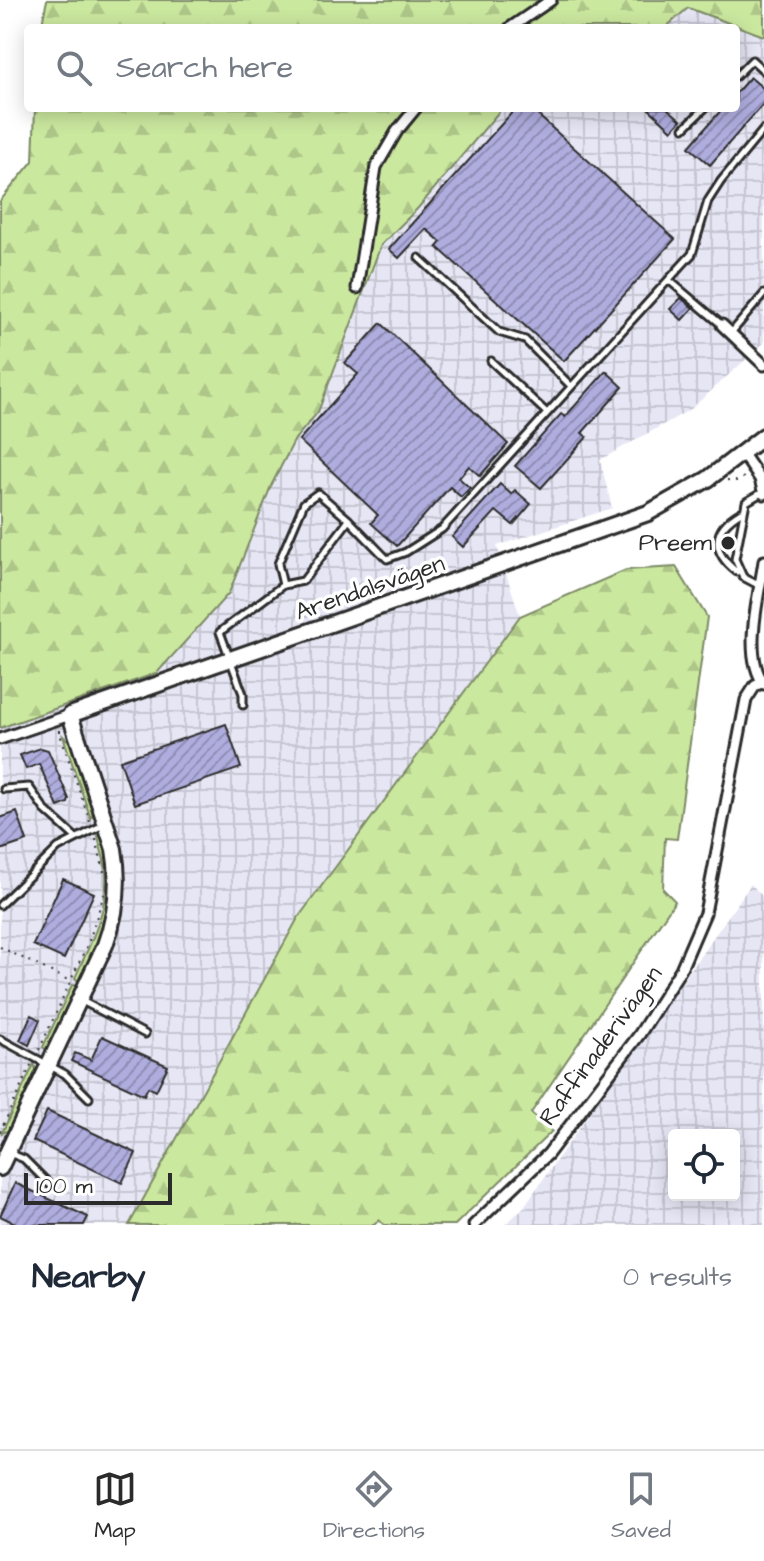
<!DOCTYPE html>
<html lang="en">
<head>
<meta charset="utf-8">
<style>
  body { margin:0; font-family:"Architects Daughter",sans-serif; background:#f6f6f7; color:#1f2937 }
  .controls { position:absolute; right:24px; bottom:24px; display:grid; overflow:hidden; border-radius:8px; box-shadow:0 4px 20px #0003 }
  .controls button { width:72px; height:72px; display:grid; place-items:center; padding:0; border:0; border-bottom:2px solid #e0e1e3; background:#fff; color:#1f2937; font:40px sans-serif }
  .scale { position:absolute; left:24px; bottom:20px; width:148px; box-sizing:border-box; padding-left:8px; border:4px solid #2b2b2b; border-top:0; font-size:22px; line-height:28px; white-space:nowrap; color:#2b2b2b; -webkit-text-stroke:6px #fff; paint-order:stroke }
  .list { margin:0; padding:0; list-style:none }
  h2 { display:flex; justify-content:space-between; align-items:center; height:104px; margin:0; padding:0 32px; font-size:34px }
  h2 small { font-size:26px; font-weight:400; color:#747a83 }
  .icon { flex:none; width:44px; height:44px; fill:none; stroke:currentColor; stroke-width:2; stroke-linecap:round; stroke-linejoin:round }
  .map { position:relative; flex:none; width:764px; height:1225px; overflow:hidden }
  .search { position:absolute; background:#fff; box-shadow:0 4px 20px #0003; left:24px; right:24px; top:24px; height:88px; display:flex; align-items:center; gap:20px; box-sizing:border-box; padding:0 28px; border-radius:8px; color:#747a83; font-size:30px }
  .sheet { height:224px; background:#fff }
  nav { display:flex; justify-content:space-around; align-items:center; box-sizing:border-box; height:112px; border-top:2px solid #e0e1e3; background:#fff; font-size:22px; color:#747a83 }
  nav a { display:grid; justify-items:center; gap:4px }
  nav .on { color:#2b2b2b }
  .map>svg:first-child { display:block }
  .industrial { fill:url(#industrial-grid); fill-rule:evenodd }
  .green { fill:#cbe89f; stroke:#7b8a65; stroke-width:2 }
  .forest { fill:url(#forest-firs); stroke:#7b8a65; stroke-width:2 }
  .building { fill:url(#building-hatch); stroke:#2b2b2b; stroke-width:2 }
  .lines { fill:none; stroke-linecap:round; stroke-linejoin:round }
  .lane-casing { stroke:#2b2b2b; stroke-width:11 }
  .street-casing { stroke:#2b2b2b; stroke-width:15 }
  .secondary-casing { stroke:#2b2b2b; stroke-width:20 }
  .path { stroke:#2b2b2b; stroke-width:2; stroke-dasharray:2 6; stroke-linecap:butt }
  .lane { stroke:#fff; stroke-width:5 }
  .street { stroke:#fff; stroke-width:9 }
  .secondary { stroke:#fff; stroke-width:14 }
  .poi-dot { fill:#2b2b2b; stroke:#fff; stroke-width:3 }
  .labels { text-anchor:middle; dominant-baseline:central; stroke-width:7; stroke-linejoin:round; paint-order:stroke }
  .poi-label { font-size:24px; fill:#2b2b2b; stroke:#fff; text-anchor:end }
  .street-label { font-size:24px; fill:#2b2b2b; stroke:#fff }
</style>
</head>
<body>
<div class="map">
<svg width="764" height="1225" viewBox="0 0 764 1225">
  <defs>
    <pattern id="industrial-grid" width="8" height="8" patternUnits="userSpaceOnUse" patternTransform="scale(2)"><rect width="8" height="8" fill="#e7e6f5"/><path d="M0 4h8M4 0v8" fill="none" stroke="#c6c5d2"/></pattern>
    <pattern id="forest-firs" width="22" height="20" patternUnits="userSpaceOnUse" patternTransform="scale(2)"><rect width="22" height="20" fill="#cbe89f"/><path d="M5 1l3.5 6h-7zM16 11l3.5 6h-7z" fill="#aec789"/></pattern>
    <pattern id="building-hatch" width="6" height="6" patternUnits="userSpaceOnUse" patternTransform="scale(2)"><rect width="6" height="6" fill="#afadde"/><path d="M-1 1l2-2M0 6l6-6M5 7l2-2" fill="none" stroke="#8f8db4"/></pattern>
  </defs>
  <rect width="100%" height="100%" fill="#fff"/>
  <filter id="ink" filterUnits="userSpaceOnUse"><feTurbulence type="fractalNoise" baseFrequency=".0125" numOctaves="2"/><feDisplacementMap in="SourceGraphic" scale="16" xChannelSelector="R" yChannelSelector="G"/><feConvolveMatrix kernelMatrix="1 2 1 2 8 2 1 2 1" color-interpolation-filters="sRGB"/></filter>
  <g filter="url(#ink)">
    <path class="industrial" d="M688 8 764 36V343L691 409 600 460 612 508 497 546 520 616 298 918 129 1225H0V728L69 705 195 629 229 593 271 486 295 439 318 412 381 245 418 208 502 108H736V28H665Z
      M751 884 764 898V1225H505L523 1208ZM674 1135H734V1195H674Z"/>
    <path class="green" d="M63 736 72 744 94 808 91 819Z
      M98 835 105 839C118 890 106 939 79 982L75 978C90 944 109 910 106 871 105 859 99 846 98 835Z
      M72 985 77 986 76 989 48 1050 45 1049 43 1047Z
      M34 1064 37 1072 10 1130 2 1133Z"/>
    <path class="forest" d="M47 0H764V36L688 8 665 28H41Z
      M35 108H502L418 208 381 245 318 412 295 439 271 486 229 593 157 673 0 728V201L33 161Z
      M676 567 707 617 677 839 665 838 663 889 675 901 531 1113 552 1131 455 1225H384L379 1220 374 1225H129L298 918 520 616 626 570Z"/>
    <path class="building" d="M750 77 764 89V103L710 165 689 147 723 108H736V93Z
      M516 108H530L675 239 564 361 437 247 441 242 426 229 399 258 389 249Z
      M648 108H667L681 120 672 130Z
      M681 298 693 308 682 320 670 309Z
      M381 323 508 444 480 476 469 466 459 478 470 488 461 497 450 487 397 546 371 523 378 515 299 440 358 374 345 363Z
      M606 371 623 387 582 433 587 437 541 488 515 466 561 414 565 417Z
      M500 484 511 494 515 490 531 504 513 525 496 511 463 547 452 537Z
      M226 724 241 768 135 804 120 760Z
      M41 748 48 750 69 799 68 803 58 807 39 764 26 769 20 755Z
      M17 812 27 841 0 850V818Z
      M63 879 94 893 64 959 33 945Z
      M31 1015 40 1020 29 1045 20 1040Z
      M102 1036 168 1066 156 1091 148 1087 144 1095 71 1061 75 1053 91 1060Z
      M47 1111 136 1153 122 1183 33 1141Z
      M15 1183 88 1217 84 1225H19L0 1216Z"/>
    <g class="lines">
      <g class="lane-casing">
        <path id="lane" d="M736 76 752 60 764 71
          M684 128 705 108
          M419 258 499 332 525 340 571 386
          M670 281 722 325
          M731 333 764 294
          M491 361 547 413
          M737 572C710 551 712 529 741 512
          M283 585 278 564 304 503 318 493 349 520
          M760 586 743 577 735 559 746 502 763 492
          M243 705V694L220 632 283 585 303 581 349 520 387 559 406 552 442 529 692 254 708 201 721 181 764 129
          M4 789 29 787 45 810 75 837
          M0 905 58 848 105 824
          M80 1000 145 1034
          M0 1039 65 1074 89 1098
          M9 1153 24 1159 49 1184"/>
      </g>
      <g class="street-casing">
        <path id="street" d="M510 28 551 0
          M357 288 376 167 397 131 416 108
          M722 325 764 365
          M743 454 760 479 764 494
          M764 561C759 597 742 654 764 684
          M0 739 70 715
          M474 1225 548 1154 639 1035 681 969 705 913 746 700 755 686 763 682"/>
      </g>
      <g class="secondary-casing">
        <path id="secondary" d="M0 1168 105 945C117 913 120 883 114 849L70 715 648 513 708 479 764 436"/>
      </g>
      <path class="path" d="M727 480 738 481 747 475
        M61 731H59L90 822
        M96 839 104 872
        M0 947 70 981
        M39 1050 89 941 104 894
        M0 1132 32 1063"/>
      <use href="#lane" class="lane"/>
      <use href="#street" class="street"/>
      <use href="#secondary" class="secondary"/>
    </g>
  </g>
  <circle class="poi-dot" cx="728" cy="543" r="8"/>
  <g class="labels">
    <g class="poi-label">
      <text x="712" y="543">Preem</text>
    </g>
    <g class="street-label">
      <text transform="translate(370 588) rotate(-19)">Arendalsvägen</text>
      <text transform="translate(601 1046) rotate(-54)">Raffinaderivägen</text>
    </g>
  </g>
</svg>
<div class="controls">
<button><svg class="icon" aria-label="locate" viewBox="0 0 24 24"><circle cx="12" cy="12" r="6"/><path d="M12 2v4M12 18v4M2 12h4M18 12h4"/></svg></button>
</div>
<div class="scale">100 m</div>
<div class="search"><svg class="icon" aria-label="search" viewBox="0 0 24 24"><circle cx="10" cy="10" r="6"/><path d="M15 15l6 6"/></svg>Search here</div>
</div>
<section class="sheet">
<h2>Nearby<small>0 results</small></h2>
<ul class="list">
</ul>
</section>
<nav>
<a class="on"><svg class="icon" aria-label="map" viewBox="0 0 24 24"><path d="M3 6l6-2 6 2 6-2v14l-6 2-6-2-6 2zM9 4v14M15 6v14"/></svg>Map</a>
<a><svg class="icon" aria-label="directions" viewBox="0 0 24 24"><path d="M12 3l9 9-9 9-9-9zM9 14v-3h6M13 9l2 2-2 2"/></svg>Directions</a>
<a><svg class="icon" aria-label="saved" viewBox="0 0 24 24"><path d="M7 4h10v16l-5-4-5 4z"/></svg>Saved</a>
</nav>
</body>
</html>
